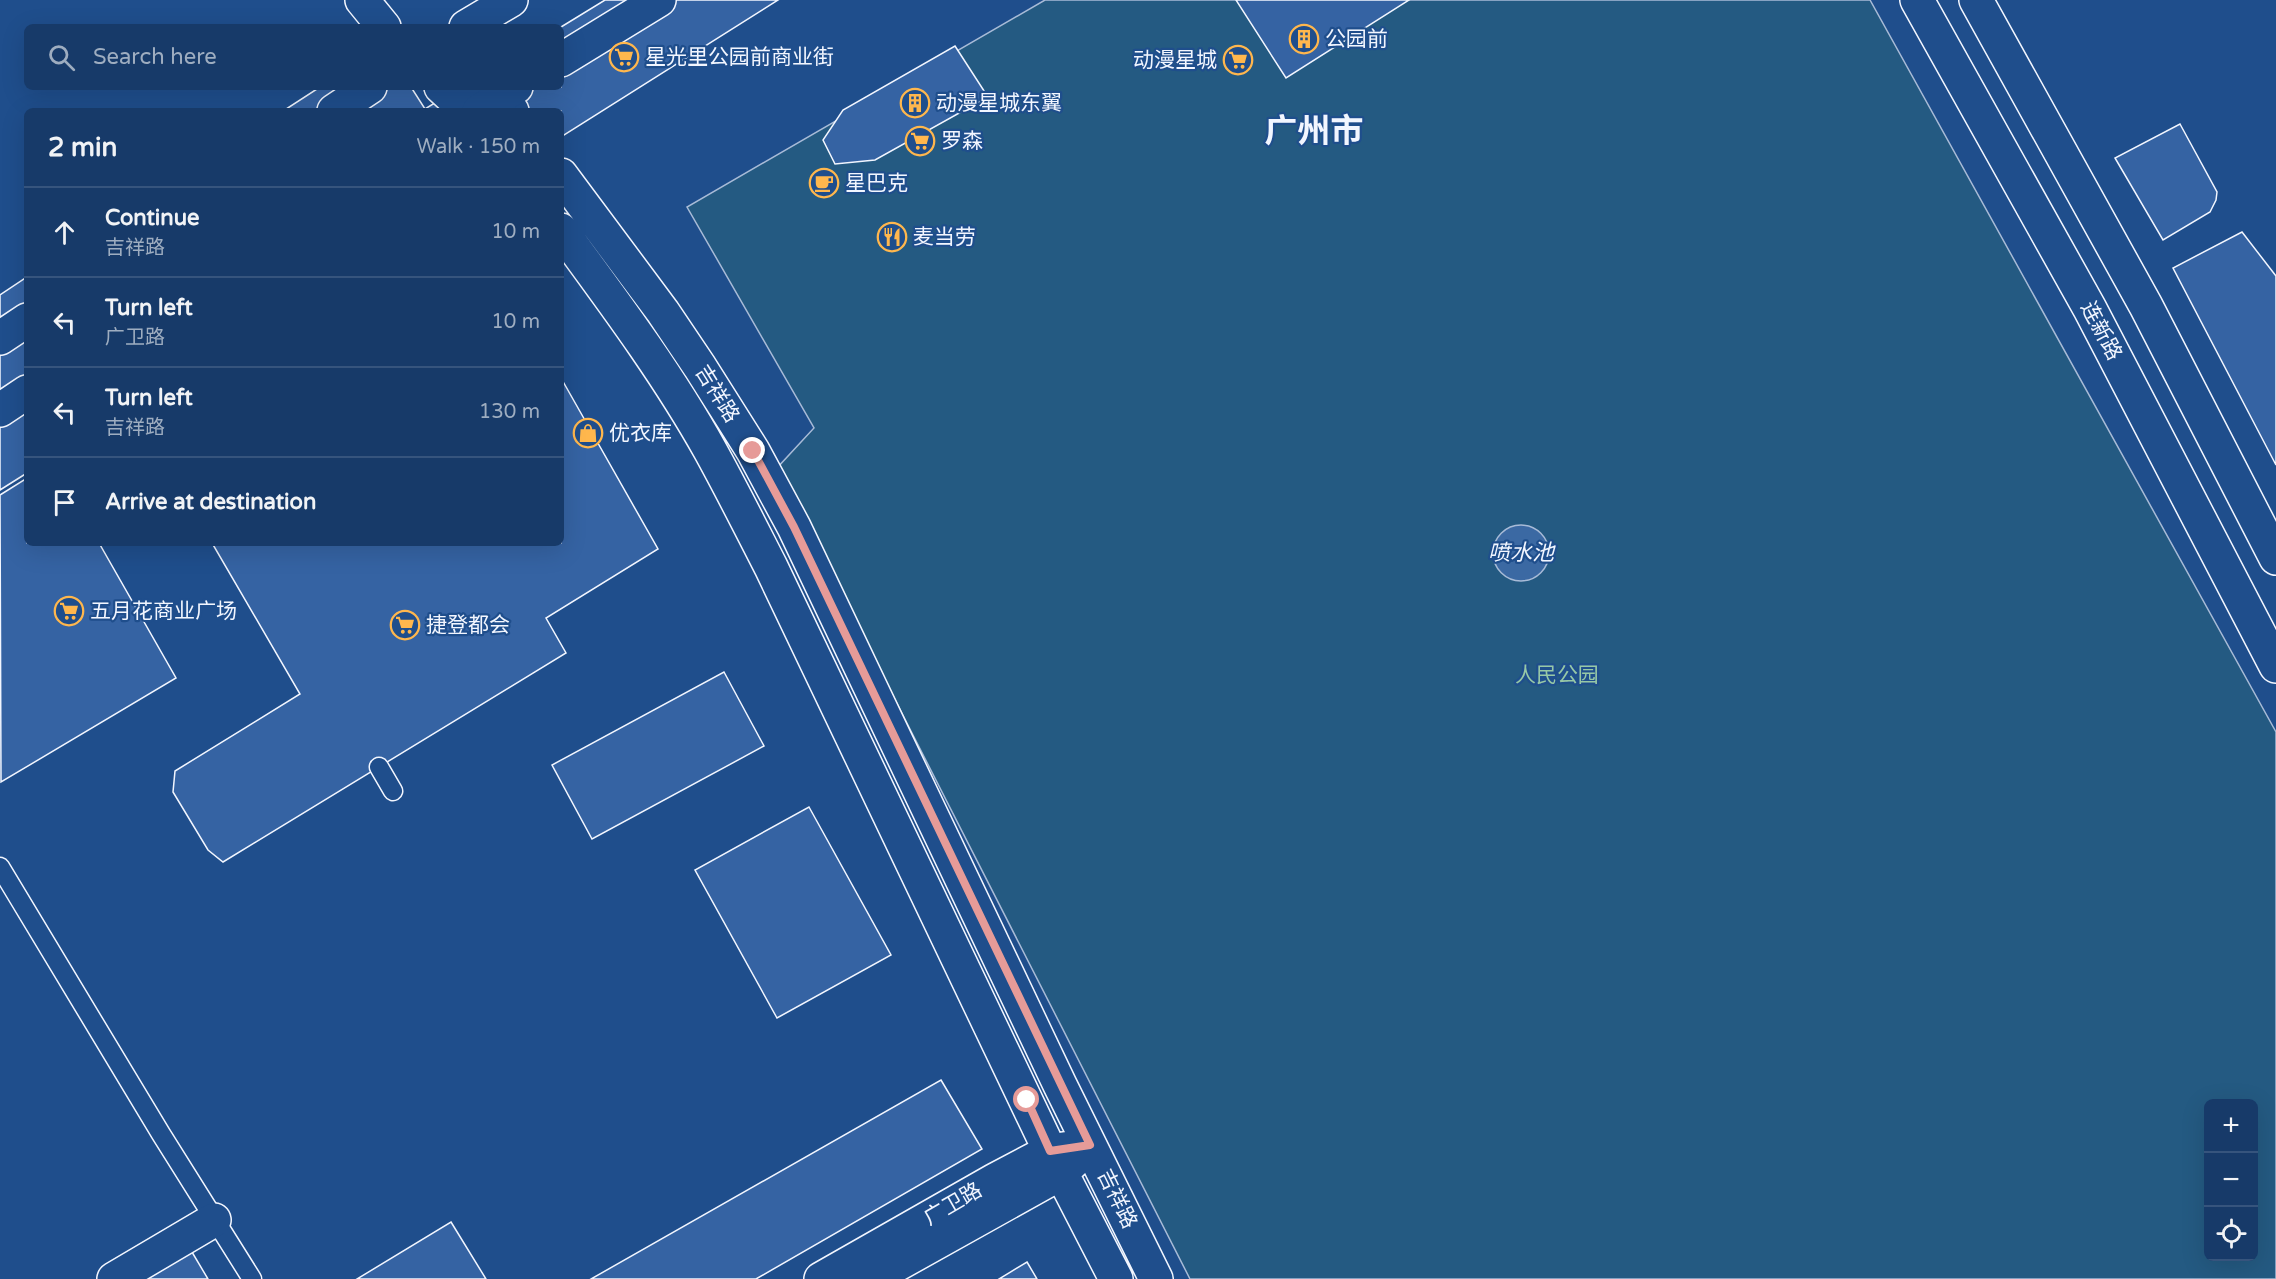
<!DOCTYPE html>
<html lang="en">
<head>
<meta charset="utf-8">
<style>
  body { margin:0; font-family:"Varela Round","Noto Sans SC",sans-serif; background:#244571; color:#f1f3f6 }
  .controls { position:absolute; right:18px; bottom:18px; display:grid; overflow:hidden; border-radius:9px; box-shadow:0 6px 24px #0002 }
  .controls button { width:54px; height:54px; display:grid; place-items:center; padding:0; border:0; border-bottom:2px solid #36547d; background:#173a69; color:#f1f3f6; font:30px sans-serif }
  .stop { position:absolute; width:18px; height:18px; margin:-14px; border:4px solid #e69b98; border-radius:50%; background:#fff }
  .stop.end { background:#e69b98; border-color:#fff; box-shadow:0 2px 6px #0008 }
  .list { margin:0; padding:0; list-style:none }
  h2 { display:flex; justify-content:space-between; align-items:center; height:78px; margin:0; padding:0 24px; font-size:26px }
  h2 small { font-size:20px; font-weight:400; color:#9eadc0 }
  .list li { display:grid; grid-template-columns:39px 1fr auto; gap:18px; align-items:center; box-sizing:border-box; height:90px; padding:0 24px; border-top:2px solid #36547d }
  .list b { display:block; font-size:22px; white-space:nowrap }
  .list p { margin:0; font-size:20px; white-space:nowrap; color:#9eadc0 }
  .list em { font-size:20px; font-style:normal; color:#9eadc0 }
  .icon { flex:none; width:33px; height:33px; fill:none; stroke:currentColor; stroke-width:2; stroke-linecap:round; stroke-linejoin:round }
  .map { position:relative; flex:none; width:2276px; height:1279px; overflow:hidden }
  .search { position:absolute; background:#173a69; box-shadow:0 6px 24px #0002; left:24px; top:24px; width:540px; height:66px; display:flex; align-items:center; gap:15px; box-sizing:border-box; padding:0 21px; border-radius:9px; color:#9eadc0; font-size:22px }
  .panel { position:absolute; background:#173a69; box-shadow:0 6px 24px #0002; left:24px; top:108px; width:540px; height:438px; border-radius:9px }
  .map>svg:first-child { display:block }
  .green { fill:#245a82; stroke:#a8bbd7; stroke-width:1.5; fill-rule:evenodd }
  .water { fill:#3b69a3; stroke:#a8bbd7; stroke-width:1.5 }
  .building { fill:#3563a3; stroke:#f2f6ff; stroke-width:1.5 }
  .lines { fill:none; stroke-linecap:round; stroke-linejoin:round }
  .service-casing { stroke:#f2f6ff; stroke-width:21 }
  .minor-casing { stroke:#f2f6ff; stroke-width:36 }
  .tertiary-casing { stroke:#f2f6ff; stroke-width:36 }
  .primary-casing { stroke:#f2f6ff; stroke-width:36 }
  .service { stroke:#1f4e8c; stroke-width:18 }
  .minor { stroke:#1f4e8c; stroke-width:33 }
  .tertiary { stroke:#1f4e8c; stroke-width:33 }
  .primary { stroke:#1f4e8c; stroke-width:33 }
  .route { stroke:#e69b98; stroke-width:8 }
  .labels { text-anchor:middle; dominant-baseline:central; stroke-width:4.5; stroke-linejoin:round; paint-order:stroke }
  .poi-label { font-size:21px; fill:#f2f6ff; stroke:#1f4e8c; text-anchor:start }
  .street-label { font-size:21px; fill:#f2f6ff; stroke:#1f4e8c }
  .park-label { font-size:21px; fill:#97c8a6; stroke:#1f4e8c }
  .water-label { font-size:22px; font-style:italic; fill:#f2f6ff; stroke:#1f4e8c }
  .town-label { font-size:33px; font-weight:bold; fill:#f2f6ff; stroke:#1f4e8c }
</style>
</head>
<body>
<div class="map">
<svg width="2276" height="1279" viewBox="0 0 2276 1279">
  <rect width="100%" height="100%" fill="#1f4e8c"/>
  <path class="green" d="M1045 0H1870L2276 732V1279H1190L777 468 814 428 687 207ZM2208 1104H2254V1256H2208Z"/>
  <path class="water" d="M1493 553a28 28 0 1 1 56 0a28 28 0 1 1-56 0Z"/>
  <path class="building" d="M605 0H778L561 137V111H283L320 87H411L425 109 461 87H561V27Z
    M1236 0H1409L1286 78Z
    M955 46 988 97 875 160 835 164 823 140 843 110Z
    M2180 124 2217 192 2216 200 2210 212 2163 240 2115 158Z
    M2242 232 2276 276V465L2173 268Z
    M27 277V473L0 490V295Z
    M561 378 658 549 546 618 566 653 223 862 208 850 173 792 175 771 300 694 212 543H561Z
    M27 478V543H99L176 678 1 782 0 495Z
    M724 672 764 746 592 839 552 765Z
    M809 807 891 955 777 1018 695 870Z
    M941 1080 982 1149 756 1279H591Z
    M451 1222 486 1279H357Z
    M189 1247 208 1279H138Z
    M1027 1262 1037 1279H999Z"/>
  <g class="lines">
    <g class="service-casing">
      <path id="service" d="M379 767 393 791
        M0 867 161 1134 252 1279"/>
    </g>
    <g class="minor-casing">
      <path id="minor" d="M114 1279 214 1220"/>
    </g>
    <g class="tertiary-casing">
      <path id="tertiary" d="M362 0 384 27
        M1917 0 2090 309 2276 666
        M1976 0 2146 306 2276 558
        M441 87 467 111
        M477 87 501 96 512 111
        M561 175 663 312 700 367 753 451 794 527 1060 1085 1156 1279
        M561 230C613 301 667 373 710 450 731 488 751 528 771 567L1050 1151 1116 1279
        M821 1279 995 1180 1050 1151 1070 1148
        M871 1279 1061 1173 1076 1159"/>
    </g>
    <g class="primary-casing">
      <path id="primary" d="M466 27 511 0
        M561 60 659 0
        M334 111 370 87
        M479 111 516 87
        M0 338 27 320
        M0 410 27 392"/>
    </g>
    <use href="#service" class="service"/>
    <use href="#minor" class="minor"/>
    <use href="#tertiary" class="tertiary"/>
    <use href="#primary" class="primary"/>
  </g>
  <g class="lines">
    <path class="route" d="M753 451 794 527 1090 1145 1050 1151 1027 1100"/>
  </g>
  <defs>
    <g id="building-ring" transform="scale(1.5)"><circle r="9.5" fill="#1f4e8c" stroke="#ffb74d" stroke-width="1.5"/><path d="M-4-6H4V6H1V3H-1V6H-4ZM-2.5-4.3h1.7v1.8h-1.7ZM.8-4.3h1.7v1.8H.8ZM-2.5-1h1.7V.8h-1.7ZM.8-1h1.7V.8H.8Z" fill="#ffb74d"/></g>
    <g id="supermarket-ring" transform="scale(1.5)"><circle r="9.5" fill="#1f4e8c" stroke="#ffb74d" stroke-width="1.5"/><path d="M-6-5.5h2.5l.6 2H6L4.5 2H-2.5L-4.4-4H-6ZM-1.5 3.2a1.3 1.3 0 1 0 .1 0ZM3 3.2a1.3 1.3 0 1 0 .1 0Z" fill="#ffb74d"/></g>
    <g id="cafe-ring" transform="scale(1.5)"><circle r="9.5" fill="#1f4e8c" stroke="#ffb74d" stroke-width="1.5"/><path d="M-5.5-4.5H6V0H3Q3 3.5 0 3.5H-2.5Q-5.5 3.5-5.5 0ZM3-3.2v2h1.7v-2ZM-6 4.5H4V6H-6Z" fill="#ffb74d"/></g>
    <g id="restaurant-ring" transform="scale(1.5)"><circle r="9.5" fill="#1f4e8c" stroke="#ffb74d" stroke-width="1.5"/><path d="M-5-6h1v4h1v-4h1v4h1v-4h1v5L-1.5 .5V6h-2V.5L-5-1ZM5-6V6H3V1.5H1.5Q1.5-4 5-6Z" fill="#ffb74d"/></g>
    <g id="shop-ring" transform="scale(1.5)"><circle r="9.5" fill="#1f4e8c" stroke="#ffb74d" stroke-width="1.5"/><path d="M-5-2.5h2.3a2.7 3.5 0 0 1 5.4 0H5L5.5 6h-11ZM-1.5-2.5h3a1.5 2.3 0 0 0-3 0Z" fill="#ffb74d"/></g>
  </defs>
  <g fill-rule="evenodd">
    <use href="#building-ring" x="1304" y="39"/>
    <use href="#supermarket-ring" x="624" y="57"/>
    <use href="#supermarket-ring" x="1238" y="60"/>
    <use href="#building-ring" x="915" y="103"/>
    <use href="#supermarket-ring" x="920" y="141"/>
    <use href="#cafe-ring" x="824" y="183"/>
    <use href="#restaurant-ring" x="892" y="237"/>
    <use href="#shop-ring" x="588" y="433"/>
    <use href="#supermarket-ring" x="69" y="611"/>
    <use href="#supermarket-ring" x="405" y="625"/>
  </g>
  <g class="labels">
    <g class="poi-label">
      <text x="1325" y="39">公园前</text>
      <text x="645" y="57">星光里公园前商业街</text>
      <text x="1217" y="60" text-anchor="end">动漫星城</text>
      <text x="936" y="103">动漫星城东翼</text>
      <text x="941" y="141">罗森</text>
      <text x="845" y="183">星巴克</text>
      <text x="913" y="237">麦当劳</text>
      <text x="609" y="433">优衣库</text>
      <text x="90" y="611">五月花商业广场</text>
      <text x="426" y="625">捷登都会</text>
    </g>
    <g class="street-label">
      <text transform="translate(2101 331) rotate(62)">连新路</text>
      <text transform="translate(717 394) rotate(58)">吉祥路</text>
      <text transform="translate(1117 1199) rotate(64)">吉祥路</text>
      <text transform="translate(953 1204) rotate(-30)">广卫路</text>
    </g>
    <g class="park-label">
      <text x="1557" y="675">人民公园</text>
    </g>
    <g class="water-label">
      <text x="1521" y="553">喷水池</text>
    </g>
    <g class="town-label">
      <text x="1314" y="131">广州市</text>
    </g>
  </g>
</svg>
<div class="controls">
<button>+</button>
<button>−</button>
<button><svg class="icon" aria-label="locate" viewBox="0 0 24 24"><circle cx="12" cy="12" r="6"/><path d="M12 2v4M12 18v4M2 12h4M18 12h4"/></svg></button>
</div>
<div class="stop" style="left:1027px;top:1100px"></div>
<div class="stop end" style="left:753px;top:451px"></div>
<div class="search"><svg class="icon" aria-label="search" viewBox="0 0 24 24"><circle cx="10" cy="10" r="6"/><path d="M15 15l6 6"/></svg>Search here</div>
<section class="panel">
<h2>2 min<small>Walk · 150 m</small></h2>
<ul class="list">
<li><svg class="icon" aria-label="ahead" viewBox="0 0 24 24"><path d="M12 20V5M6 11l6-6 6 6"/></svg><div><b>Continue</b><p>吉祥路</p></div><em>10 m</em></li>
<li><svg class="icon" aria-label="left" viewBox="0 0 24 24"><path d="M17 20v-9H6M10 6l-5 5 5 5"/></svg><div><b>Turn left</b><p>广卫路</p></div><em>10 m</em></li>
<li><svg class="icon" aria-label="left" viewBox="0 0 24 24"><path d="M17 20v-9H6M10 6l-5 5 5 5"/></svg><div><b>Turn left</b><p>吉祥路</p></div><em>130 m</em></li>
<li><svg class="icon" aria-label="arrive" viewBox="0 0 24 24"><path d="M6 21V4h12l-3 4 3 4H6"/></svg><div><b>Arrive at destination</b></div></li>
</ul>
</section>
</div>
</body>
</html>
